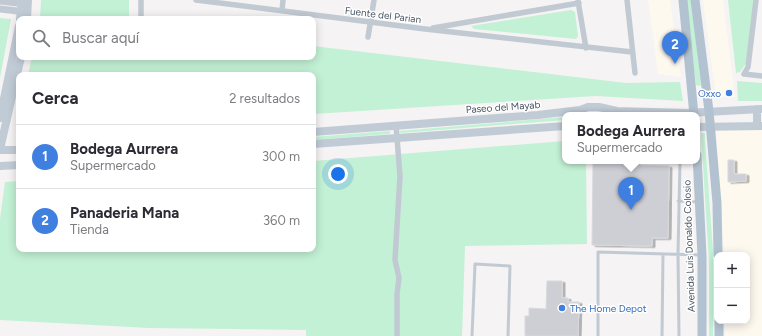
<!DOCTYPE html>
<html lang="es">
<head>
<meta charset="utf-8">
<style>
  body { margin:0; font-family:Figtree,sans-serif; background:#f7f7f7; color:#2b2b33 }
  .controls { position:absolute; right:12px; bottom:12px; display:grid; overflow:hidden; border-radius:8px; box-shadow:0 2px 10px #0003 }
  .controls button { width:36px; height:36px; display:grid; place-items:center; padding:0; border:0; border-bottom:1px solid #e1e1e2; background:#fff; color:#2b2b33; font:20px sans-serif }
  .you { position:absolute; left:338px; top:174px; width:14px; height:14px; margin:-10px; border:3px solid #fff; border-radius:50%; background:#1a73e8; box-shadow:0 0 0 6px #1a73e833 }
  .badge { display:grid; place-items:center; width:26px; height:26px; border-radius:50%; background:#1a73e8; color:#fff; font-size:13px; font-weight:700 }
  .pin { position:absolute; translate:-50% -33px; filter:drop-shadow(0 1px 2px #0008) }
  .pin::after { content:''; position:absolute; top:21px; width:14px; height:12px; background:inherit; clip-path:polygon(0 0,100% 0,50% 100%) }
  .popup { position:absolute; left:562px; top:112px; width:138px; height:52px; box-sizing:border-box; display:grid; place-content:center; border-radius:8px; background:#fff; filter:drop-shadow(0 1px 3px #0005); font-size:13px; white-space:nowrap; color:#7c7c81 }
  .popup b { font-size:15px; color:#2b2b33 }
  .popup::after { content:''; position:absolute; left:50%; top:100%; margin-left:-8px; border:8px solid transparent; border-top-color:#fff }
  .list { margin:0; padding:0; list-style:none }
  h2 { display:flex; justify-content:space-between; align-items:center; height:52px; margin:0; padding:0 16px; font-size:17px }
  h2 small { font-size:13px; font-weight:400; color:#7c7c81 }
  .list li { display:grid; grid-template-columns:26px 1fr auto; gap:12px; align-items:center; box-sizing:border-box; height:64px; padding:0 16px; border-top:1px solid #e1e1e2 }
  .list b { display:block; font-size:15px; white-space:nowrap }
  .list p { margin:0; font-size:13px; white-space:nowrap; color:#7c7c81 }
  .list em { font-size:13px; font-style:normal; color:#7c7c81 }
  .icon { flex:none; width:22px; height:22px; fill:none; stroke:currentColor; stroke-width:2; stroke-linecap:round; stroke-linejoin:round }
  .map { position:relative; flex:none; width:762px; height:336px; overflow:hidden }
  .search { position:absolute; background:#fff; box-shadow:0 2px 10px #0003; left:16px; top:16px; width:300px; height:44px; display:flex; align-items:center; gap:10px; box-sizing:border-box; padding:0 14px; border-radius:8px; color:#7c7c81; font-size:15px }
  .panel { position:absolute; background:#fff; box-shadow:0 2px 10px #0003; left:16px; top:72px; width:300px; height:180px; border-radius:8px }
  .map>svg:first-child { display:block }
  .commercial { fill:#fdf9ef }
  .green { fill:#c3f1d5 }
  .building { fill:#cdcfd5; stroke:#d7d9de; filter:url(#shadow) }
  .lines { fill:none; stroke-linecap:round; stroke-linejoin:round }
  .service { stroke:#c1cad2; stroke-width:3 }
  .minor { stroke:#c1cad2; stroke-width:5.5 }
  .tertiary { stroke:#c1cad2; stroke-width:7 }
  .secondary { stroke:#c1cbd6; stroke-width:8 }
  .primary { stroke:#b3c2d1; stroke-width:9 }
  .shop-dot { fill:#3f7fe0; stroke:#fff; stroke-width:1.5 }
  .labels { text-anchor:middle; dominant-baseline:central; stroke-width:3; stroke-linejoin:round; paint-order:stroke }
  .street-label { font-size:10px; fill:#4a5661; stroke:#fff }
  .shop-label { font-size:10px; fill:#366cbe; stroke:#fff; text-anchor:end }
</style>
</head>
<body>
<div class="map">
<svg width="762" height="336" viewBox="0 0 762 336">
  <defs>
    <filter id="shadow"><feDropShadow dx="3" dy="1.5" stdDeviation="0" flood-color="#0004"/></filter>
  </defs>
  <rect width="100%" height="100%" fill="#f5f3f3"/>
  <path class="commercial" d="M648 0H670L681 77 658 74Z
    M703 0H723L735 97H720L715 90Z
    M716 130H762V336H725V321H747V255H724Z"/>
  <path class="green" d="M41 0H129V19H40Z
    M686 0H691L701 85 699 86 696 85Z
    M728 0H754L747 62 740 72 736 73Z
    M571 10 575 12 578 36 576 39 474 29 471 26Z
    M0 18 11 19 0 78Z
    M313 46 626 83 680 82 683 101 596 96 313 114V75H28L32 57H313Z
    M737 81 762 83V101H738Z
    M565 117V120L401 133 399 131Z
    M389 131 391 132 389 134 313 140V137Z
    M702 133H705V139L713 251V336H709V261L701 134Z
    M565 141V161H586L587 244 465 246 462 336H306V330L149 328 0 320V219L5 182 19 181V249H313V161Z"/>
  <path class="building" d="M728 160H734V174H746V181L728 182Z
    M593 161H637V165L669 166 668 238H652V246L592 245Z
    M547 281H562V298H568V302H579L578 336H525V316H529V308L546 309Z"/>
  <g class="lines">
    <path class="service" d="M678 201 698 202
      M472 336 475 264 510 266 508 336
      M598 336V252L700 255
      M662 336 663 254
      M679 336 678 254 680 161"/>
    <path class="minor" d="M196 0 425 29 632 52
      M627 0 635 73
      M756 0 748 67 744 74 762 76
      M578 1 586 48
      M282 11 283 0
      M141 17V0
      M433 28 579 3
      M368 37 374 0
      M396 125 400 176 395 260 399 278 397 294V336"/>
    <path class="tertiary" d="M0 1 26 4
      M0 9 26 12"/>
    <path class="secondary" d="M20 19 22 0
      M27 19 28 0
      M757 109V126
      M0 118 19 26
      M697 127 762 126
      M313 132 538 115 580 110 588 107H599L617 111 687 113 762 109
      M313 144 565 126
      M0 149 21 57
      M0 150H19
      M0 166 19 165"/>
    <path class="primary" d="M683 0 694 115
      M695 0 709 111 717 203 718 255
      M697 155 702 255V336
      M719 321V336"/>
  </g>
  <g class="shop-dot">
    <circle cx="729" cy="93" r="4"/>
    <circle cx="562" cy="308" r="4"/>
  </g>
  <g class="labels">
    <g class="street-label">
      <text transform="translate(383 15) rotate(7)">Fuente del Parian</text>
      <text transform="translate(503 107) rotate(-4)">Paseo del Mayab</text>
      <text transform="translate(689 246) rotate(-92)">Avenida Luis Donaldo Colosio</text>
    </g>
    <g class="shop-label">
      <text x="721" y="93">Oxxo</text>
      <text x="570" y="308" text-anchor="start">The Home Depot</text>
    </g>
  </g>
</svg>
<div class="controls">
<button>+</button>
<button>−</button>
</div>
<div class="you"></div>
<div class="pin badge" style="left:631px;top:210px;background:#3f7fe0">1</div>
<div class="popup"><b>Bodega Aurrera</b>Supermercado</div>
<div class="pin badge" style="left:675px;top:64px;background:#3f7fe0">2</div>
<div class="search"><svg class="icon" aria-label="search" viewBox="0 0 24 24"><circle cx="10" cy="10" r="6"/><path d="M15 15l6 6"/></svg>Buscar aquí</div>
<section class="panel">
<h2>Cerca<small>2 resultados</small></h2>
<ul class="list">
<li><span class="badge" style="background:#3f7fe0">1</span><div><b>Bodega Aurrera</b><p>Supermercado</p></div><em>300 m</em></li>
<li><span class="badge" style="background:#3f7fe0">2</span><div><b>Panaderia Mana</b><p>Tienda</p></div><em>360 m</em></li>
</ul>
</section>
</div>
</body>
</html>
